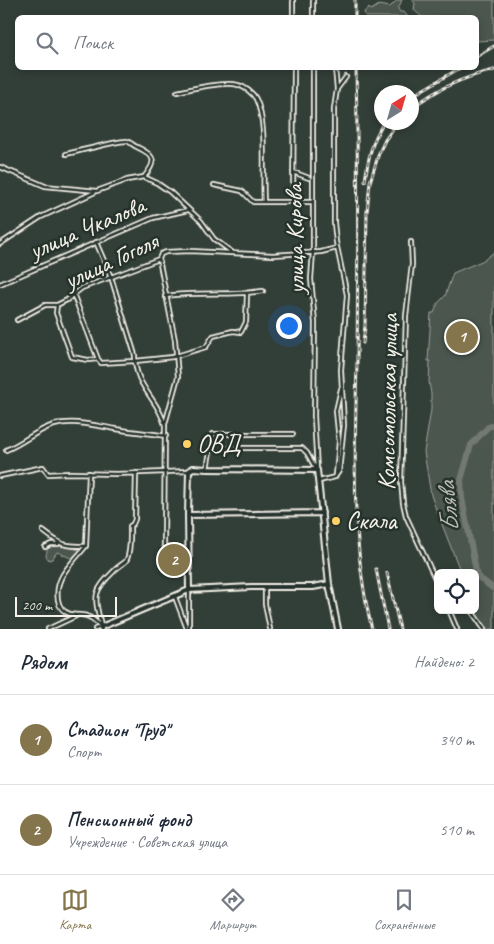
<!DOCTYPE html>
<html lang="ru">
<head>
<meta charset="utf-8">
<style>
  body { margin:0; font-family:Caveat,sans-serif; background:#f6f6f7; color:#1f2937 }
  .controls { position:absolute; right:15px; bottom:15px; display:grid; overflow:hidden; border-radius:8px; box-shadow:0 2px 8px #0003 }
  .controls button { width:45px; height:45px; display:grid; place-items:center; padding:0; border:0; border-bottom:1px solid #e0e1e3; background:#fff; color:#1f2937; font:25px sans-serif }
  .compass { position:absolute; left:374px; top:85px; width:45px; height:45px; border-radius:50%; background:#fff; box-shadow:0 2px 8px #0003; rotate:37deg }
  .scale { position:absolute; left:15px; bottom:12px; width:102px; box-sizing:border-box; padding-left:5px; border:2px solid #f4f1e8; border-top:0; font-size:14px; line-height:18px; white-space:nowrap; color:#f4f1e8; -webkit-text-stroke:4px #26332d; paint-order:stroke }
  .you { position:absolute; left:288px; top:325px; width:18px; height:18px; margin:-12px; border:4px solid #fff; border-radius:50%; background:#1a73e8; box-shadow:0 0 0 8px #1a73e833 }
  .badge { display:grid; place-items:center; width:32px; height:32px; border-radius:50%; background:#84754c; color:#fff; font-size:16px; font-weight:700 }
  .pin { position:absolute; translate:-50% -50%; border:2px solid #fff; box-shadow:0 1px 5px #0006 }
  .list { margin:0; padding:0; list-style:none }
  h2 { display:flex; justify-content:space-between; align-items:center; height:65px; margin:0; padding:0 20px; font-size:21px }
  h2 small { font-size:16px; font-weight:400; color:#747a83 }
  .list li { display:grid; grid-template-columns:32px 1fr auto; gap:15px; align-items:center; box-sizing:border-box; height:90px; padding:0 20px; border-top:1px solid #e0e1e3 }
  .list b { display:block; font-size:19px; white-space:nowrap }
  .list p { margin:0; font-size:16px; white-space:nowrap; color:#747a83 }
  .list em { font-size:16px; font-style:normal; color:#747a83 }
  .icon { flex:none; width:28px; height:28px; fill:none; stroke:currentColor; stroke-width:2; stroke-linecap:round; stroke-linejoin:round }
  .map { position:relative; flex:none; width:494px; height:629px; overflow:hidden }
  .search { position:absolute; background:#fff; box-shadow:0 2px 8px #0003; left:15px; right:15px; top:15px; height:55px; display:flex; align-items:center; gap:12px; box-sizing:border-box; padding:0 18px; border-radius:8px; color:#747a83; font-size:19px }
  .sheet { height:245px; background:#fff }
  nav { display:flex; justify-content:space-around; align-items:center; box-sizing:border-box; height:70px; border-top:1px solid #e0e1e3; background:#fff; font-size:14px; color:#747a83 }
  nav a { display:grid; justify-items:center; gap:2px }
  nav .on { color:#84754c }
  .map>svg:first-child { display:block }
  .green { fill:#4c564f; stroke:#a0a49c }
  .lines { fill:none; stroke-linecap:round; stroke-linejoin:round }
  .river { stroke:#727972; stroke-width:6 }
  .street-casing { stroke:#f4f1e8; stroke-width:6 }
  .secondary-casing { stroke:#f4f1e8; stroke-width:8 }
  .street { stroke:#26332d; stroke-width:2.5 }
  .secondary { stroke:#26332d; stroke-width:4 }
  .rail-casing { stroke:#f4f1e8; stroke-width:3 }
  .rail { stroke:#26332d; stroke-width:1; stroke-dasharray:4; stroke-linecap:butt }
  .poi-dot { fill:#ffd166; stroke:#26332d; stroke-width:2 }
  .labels { text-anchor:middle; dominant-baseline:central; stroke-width:5; stroke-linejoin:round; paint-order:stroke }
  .street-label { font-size:25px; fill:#f4f1e8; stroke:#26332d }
  .poi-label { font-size:25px; fill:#f4f1e8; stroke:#26332d; text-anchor:start }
  .water-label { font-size:26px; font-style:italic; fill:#babbb3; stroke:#26332d }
</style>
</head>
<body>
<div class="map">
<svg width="494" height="629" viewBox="0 0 494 629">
  <rect width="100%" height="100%" fill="#323e38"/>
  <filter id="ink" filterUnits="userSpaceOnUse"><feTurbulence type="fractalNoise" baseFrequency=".02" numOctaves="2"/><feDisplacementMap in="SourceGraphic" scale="10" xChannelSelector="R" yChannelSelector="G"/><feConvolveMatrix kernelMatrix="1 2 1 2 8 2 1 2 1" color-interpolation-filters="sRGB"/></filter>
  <g filter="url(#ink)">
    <path class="green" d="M397 0H402L398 9 400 12H404L408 17H366L364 12 369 8 371 10 379 5 390 7Z
      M412 0H494V40L477 41 476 18 422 17 414 10 415 3Z
      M494 252V629H487L477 616 474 610 475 573H461L434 504 431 495 424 452 431 410V394L429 382 430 361H428L431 313H434L438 303 445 296 453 273 484 260Z
      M54 544 80 550V552L73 559 57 552 52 559 49 560 46 556C47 549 48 546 54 544Z"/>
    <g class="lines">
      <path class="river" d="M494 425 488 427 471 445 461 480 462 498 477 576 494 589"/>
      <g class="street-casing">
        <path id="street" d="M293 0V18
          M313 18V0
          M313 68V252L311 279 315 323 314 416 317 470
          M335 68 337 89
          M177 92C190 89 226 81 238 85 245 87 253 93 256 99 268 124 262 173 264 202
          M66 154C76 152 120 140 127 141 130 142 134 146 137 147 156 156 157 161 144 177
          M0 167 45 186 97 191 127 180 144 177 157 183 170 192 201 221 214 239 233 253
          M293 172 309 178
          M214 185 242 191 253 202H312
          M293 202 294 68
          M96 242 111 277 135 355C134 387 158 398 165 425L164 545 169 548 188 549
          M411 242 412 264 406 316 401 482 403 503 406 516 438 585
          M0 244 41 217 95 192
          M159 259 175 340 178 377 165 424
          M0 284 153 218 188 210
          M74 296 98 359
          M165 296C198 291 231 296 263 291
          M57 305 56 313 72 357 88 360 98 359 101 363 135 361 173 357 206 347 213 336 233 331 241 332 246 322 247 294
          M17 320 45 305H57L67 300 82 288 159 259 161 254 166 252 190 251 273 255 321 252 337 248
          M228 448H302L307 453 316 469
          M6 450C23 443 37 430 54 425 74 419 96 426 116 429 132 432 149 433 166 436
          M207 469 213 434H293
          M89 473 86 546C73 563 54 576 58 600 59 606 63 612 70 614 74 615 78 615 81 615 90 615 96 621 101 627
          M336 475 339 441 336 411 341 389
          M0 476 43 467 48 474 71 473 117 474 189 471
          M319 481 335 477 339 471 344 425 341 370 347 295 336 242 334 223V109L337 89 346 77
          M43 531C61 545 62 546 86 546
          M45 547 51 544H58
          M265 587V604L270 629
          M175 597 187 629
          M449 610 457 629
          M471 610 484 629
          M101 626C95 597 91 593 114 571 117 567 123 564 126 561 131 553 130 535 130 526L133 524 135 519 136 473
          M48 629 76 616
          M95 629 101 627
          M189 629V591"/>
      </g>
      <g class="secondary-casing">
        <path id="secondary" d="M188 515 322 513
          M189 590 188 515 189 471 193 468 207 469 317 470 329 584 338 629
          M101 629V627L189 590 251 587H313L329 584"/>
      </g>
      <use href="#street" class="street"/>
      <use href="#secondary" class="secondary"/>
      <g class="rail-casing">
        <path id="rail" d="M355 0V18
          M476 57 494 46
          M356 68C358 166 358 264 357 362 355 451 350 542 372 629
          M412 96 460 68
          M412 108C436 89 464 77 494 70
          M365 181C368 159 372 140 384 122
          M363 343 365 326 367 212 370 182 379 153 385 140 398 122
          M376 569 388 629
          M387 573 400 629"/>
      </g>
      <use href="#rail" class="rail"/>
    </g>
  </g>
  <g class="poi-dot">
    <circle cx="187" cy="444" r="5"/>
    <circle cx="336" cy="521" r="5"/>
  </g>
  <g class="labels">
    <g class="street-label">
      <text transform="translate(87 228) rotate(-23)">улица Чкалова</text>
      <text transform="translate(295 239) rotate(-91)">улица Кирова</text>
      <text transform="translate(111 261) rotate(-25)">улица Гоголя</text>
      <text transform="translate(388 402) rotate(-89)">Комсомольская улица</text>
    </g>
    <g class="poi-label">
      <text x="197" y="444">ОВД</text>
      <text x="346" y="521">Скала</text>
    </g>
    <g class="water-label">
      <text transform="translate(448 507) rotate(-95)">Блява</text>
    </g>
  </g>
</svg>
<div class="controls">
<button><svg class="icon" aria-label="locate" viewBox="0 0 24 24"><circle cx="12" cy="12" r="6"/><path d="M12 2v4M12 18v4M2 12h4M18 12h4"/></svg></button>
</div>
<svg class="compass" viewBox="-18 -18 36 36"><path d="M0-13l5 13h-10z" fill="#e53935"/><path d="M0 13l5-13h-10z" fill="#747a83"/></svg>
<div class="scale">200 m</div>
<div class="you"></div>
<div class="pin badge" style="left:462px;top:337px">1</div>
<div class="pin badge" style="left:174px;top:560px">2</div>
<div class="search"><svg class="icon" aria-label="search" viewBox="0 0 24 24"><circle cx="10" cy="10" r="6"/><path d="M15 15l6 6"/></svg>Поиск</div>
</div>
<section class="sheet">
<h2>Рядом<small>Найдено: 2</small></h2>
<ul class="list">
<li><span class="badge">1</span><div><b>Стадион &quot;Труд&quot;</b><p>Спорт</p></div><em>340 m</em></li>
<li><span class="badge">2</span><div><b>Пенсионный фонд</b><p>Учреждение · Советская улица</p></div><em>510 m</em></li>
</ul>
</section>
<nav>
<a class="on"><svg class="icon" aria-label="map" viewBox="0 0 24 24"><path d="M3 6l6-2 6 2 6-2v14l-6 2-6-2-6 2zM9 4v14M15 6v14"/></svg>Карта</a>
<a><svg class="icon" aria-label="directions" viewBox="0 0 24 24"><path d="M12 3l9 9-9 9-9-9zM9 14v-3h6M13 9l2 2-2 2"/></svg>Маршрут</a>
<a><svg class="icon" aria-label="saved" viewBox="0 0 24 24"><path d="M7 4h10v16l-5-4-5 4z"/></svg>Сохранённые</a>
</nav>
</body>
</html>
